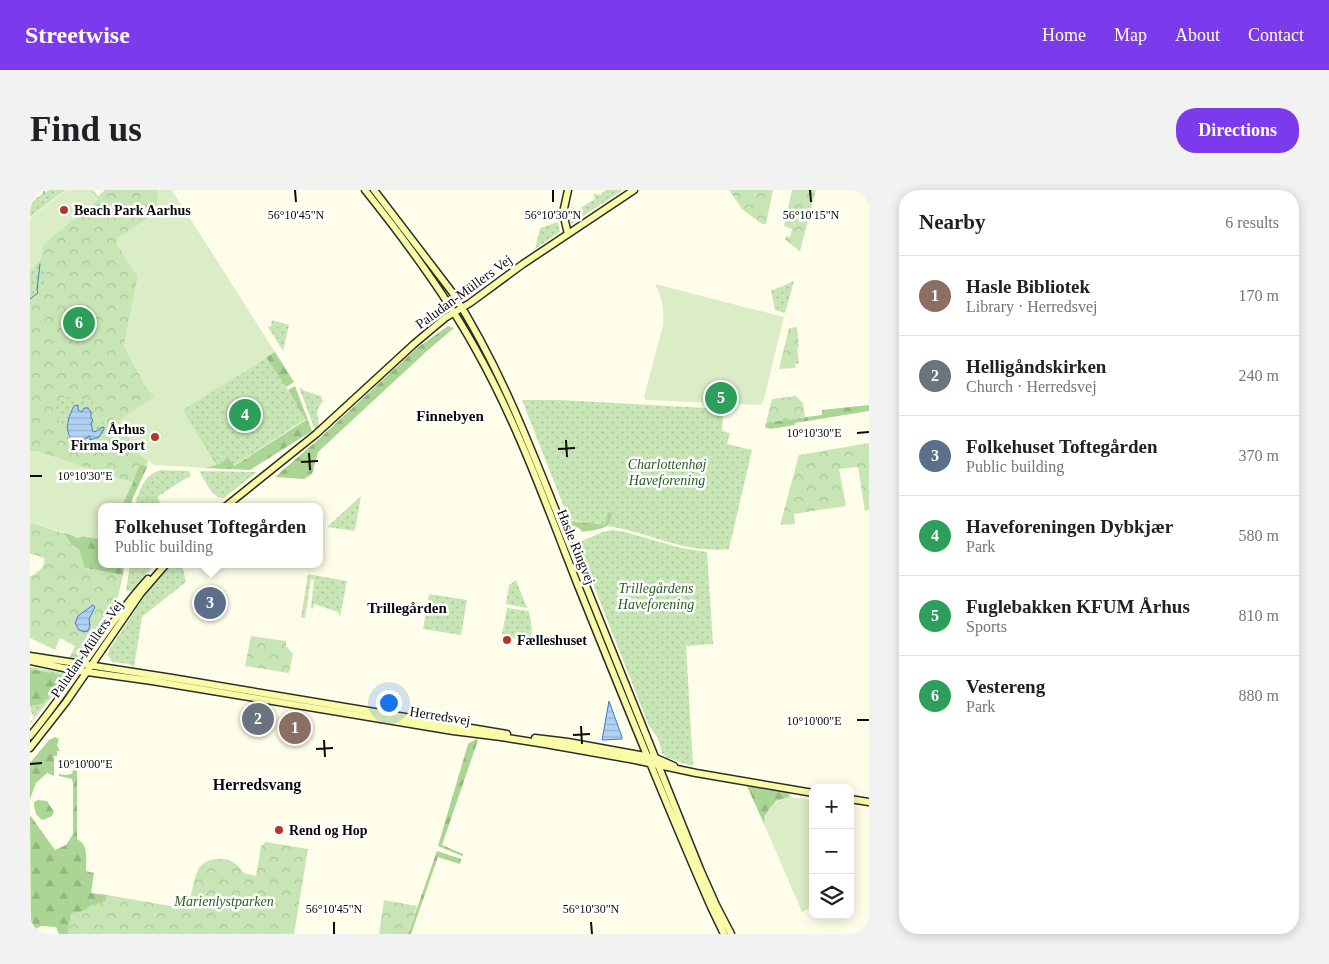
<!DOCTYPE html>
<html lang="en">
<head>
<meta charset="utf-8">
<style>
  body { margin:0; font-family:Georgia,serif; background:#f2f2f2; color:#202124 }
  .controls { position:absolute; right:15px; bottom:15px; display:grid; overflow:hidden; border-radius:10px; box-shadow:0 2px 12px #0003 }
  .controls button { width:45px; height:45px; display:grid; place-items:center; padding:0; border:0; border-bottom:1px solid #e0e0e0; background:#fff; color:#202124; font:25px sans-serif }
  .you { position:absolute; left:358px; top:512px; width:18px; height:18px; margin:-12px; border:4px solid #fff; border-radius:50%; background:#1a73e8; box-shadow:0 0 0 8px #1a73e833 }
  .badge { display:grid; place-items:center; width:32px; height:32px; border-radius:50%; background:#7c3aed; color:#fff; font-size:16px; font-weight:700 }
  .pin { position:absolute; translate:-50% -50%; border:2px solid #fff; box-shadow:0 1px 5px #0006 }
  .popup { position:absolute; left:68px; top:313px; width:225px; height:65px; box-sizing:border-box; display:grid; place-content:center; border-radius:10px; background:#fff; filter:drop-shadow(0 1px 4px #0005); font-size:16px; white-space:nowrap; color:#757577 }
  .popup b { font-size:19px; color:#202124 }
  .popup::after { content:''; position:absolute; left:50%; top:100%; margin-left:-10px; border:10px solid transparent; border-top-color:#fff }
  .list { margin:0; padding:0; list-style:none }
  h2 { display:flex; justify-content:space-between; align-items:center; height:65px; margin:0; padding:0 20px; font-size:21px }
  h2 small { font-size:16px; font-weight:400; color:#757577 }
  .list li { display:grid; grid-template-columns:32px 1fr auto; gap:15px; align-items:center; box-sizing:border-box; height:80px; padding:0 20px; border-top:1px solid #e0e0e0 }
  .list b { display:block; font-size:19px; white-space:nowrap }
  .list p { margin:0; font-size:16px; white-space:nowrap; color:#757577 }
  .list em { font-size:16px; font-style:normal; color:#757577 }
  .icon { flex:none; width:28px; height:28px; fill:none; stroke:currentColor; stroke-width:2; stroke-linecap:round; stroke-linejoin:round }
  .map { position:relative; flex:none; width:839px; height:744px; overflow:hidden; border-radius:20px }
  header { display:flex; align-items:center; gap:30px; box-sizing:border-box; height:70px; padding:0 25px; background:#7c3aed; color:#fff }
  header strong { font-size:24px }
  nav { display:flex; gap:28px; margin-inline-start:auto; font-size:18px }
  .intro { display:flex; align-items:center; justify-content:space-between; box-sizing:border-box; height:120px; padding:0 30px }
  h1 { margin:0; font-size:35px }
  .button { padding:12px 22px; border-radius:20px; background:#7c3aed; color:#fff; font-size:18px; font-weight:700 }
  main { display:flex; gap:30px; padding:0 30px }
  aside { flex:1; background:#fff; border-radius:20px; box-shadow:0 2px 12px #0003 }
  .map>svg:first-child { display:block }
  .grass { fill:url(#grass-dots); fill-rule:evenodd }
  .forest { fill:url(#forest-firs) }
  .park { fill:url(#park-crowns); fill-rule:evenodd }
  .pitch { fill:#dbedc6 }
  .water { fill:url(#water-rules); stroke:#3b7cc6 }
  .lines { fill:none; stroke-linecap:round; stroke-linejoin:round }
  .stream { stroke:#3b7cc6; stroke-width:1 }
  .secondary-casing { stroke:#2c2c2c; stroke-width:9 }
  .secondary { stroke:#f9fba7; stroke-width:6 }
  .ticks { fill:none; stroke:#0a0a0a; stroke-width:2 }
  .poi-dot { fill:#b2362a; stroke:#fff; stroke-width:2 }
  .labels { text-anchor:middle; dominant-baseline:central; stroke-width:5; stroke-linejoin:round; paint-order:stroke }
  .poi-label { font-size:14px; font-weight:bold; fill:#0a0a0a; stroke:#fff; text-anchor:start }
  .street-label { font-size:14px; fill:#0a0a0a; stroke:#fff }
  .park-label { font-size:14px; font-style:italic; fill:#245e1f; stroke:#fff }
  .neighbourhood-label { font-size:15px; font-weight:bold; fill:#0a0a0a; stroke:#fff }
  .quarter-label { font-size:16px; font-weight:bold; fill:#0a0a0a; stroke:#fff }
  .ticks-label { font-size:12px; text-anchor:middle; fill:#0a0a0a; stroke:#fff; stroke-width:5; stroke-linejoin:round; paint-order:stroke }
</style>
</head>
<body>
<header>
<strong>Streetwise</strong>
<nav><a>Home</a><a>Map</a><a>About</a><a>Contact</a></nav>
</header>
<div class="intro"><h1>Find us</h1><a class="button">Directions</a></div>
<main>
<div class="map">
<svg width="839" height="744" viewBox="0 0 839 744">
  <defs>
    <pattern id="grass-dots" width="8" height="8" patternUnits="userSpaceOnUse" patternTransform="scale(1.25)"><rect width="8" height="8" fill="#c8e6b5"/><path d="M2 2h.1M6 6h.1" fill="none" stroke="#aac49a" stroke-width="1.8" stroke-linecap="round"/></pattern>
    <pattern id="forest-firs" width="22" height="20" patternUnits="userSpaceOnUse" patternTransform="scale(1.25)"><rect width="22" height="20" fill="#aad595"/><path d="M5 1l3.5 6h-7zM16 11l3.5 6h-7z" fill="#91b67f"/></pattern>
    <pattern id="park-crowns" width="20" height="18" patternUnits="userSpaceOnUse" patternTransform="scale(1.25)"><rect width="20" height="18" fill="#c8e6b5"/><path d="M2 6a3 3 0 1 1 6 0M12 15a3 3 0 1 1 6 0" fill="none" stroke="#aac49a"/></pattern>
    <pattern id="water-rules" width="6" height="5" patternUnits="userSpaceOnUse" patternTransform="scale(1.25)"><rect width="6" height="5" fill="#b0d1f2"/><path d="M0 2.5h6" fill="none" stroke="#96b2ce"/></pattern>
  </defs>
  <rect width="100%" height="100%" fill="#fefde9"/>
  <path class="grass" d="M19 0H35L0 27C0 9 5 9 19 0Z
    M576 0H593L541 34 539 25 541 17 545 18 547 20 565 9 563 6 564 4 571 5 572 3Z
    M528 32 530 42 505 59 510 38Z
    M10 71 18 89C15 97 14 96 9 101 6 104 6 107 2 110L0 109V81Z
    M764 91 755 123 745 120 741 100 742 99 743 100Z
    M242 130 259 135 253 161 238 137 241 136Z
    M237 167 276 229 203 276 187 275 153 220Z
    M269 197 275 201 291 206 293 211C284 222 288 223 289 236L285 240Z
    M41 206 63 212 67 231 77 233 78 243 75 251 54 261C44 258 36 252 33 243 30 235 31 230 25 224V215L28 209ZM44 216H48V220L52 222 54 218H58C62 226 60 234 63 243L66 242 69 247 63 250 60 249V246H59L50 249 38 242 37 233Z
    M492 210H531L693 219 692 241 700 243 697 254 722 260 699 359C659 363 630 348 593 339 575 335 557 333 539 330Z
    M131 280 159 281 161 285 159 288 158 287 127 307 133 317H105C108 301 115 284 131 280Z
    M169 281 227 282 194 308C182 309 175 290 169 281Z
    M331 306 325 341 297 337Z
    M583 340 595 342 651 358 677 362 683 454 656 456 663 575 661 576 636 567 632 563 628 548 619 536 547 353 573 342Z
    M100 374H125L103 400 100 401H96Z
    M141 374H152L156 392 112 427 104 477 99 474 82 472 78 465 79 460 120 398Z
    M278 384 317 391 310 427 308 422 284 414 283 419 281 418 284 390 281 389 275 428H271Z
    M486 390 497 418 476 414 479 395Z
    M399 404 437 410 431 445 393 439Z
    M477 418 499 421 502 439 500 456 487 454V449L481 448V446L472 444Z
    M0 477 33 483 35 490 0 534V532L4 527 1 522 0 516 13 514 31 485 0 479Z"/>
  <path class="forest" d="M418 136 424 138 398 160 288 262 282 284 274 289 245 287 290 248 387 158Z
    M240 161 245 162 264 192 256 197 236 167 153 220 188 275 198 268 204 276 276 230 258 200 265 196 282 241 220 280 175 278 140 221Z
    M839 215V221L765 233V235L740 239 735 237 736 233 739 232 792 225V220Z
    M112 274 117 277 102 310 101 317H91L109 276Z
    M578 322 582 323C581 326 581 332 578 335 574 339 558 341 552 342L550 339 542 335 541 331 575 335Z
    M33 343 71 349V374H94L93 385 54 378 49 360 41 354Z
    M0 479 32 485 13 514 0 516Z
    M25 547 29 549 27 555 30 561H27V566H24V586L17 583 6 593 0 609V573L19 550Z
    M446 549 448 550 412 655 433 664 432 666 408 656 438 554Z
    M44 576 47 577V649C59 655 56 669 56 681L64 683 61 703 77 705 76 711C55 717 51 723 38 740L39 744H29L26 737 11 736 1 742 0 625 25 660 36 655 43 644V593L42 589 29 586V584L36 585 42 584Z
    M717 596 758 602 760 607 746 611 735 626 734 634Z
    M8 610 17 611 24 622 22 626 13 630C6 626 4 621 4 612Z
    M407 661 431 669 430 674 408 667 381 744H378Z"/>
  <path class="park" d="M60 0H63L68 6 75 0H129L127 10 130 21 88 48 87 54 108 87 94 156 116 197 125 207 107 262 118 270 117 277 112 274 109 276 103 293 8 262 0 261V109L2 110C6 107 6 104 9 101 14 96 15 97 18 89L10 72 0 81V30L68 10ZM41 206 63 212 67 231 77 233 78 243 74 251 54 261C44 258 36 252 33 242 30 235 31 230 25 223V215L29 209Z
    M699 0H743L736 34H732L712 19Z
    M762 0H786L770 61 755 50 756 46 760 47 762 39 754 36Z
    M767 137 769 157 767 158 769 173 765 174V178L749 179 759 138Z
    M766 206 773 213 775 227 736 233 742 209Z
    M839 253V320L835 321 828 277 809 279 816 316 764 324 765 334 750 335 769 265Z
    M0 332 33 343 41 354 49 359 55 378 93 385 85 419 48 469H39L45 456 30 448 25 460 0 448V387C7 382 16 378 14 368L2 364H0Z
    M221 446 256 451V456L263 464 259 483 215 476Z
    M236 652 278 659 264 744H39L38 740 41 723 53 721 62 715 76 711 77 705 158 719C161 709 163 689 168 680 174 668 192 666 203 672 208 675 211 679 214 683L226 686 231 656Z
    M354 710 387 716 378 744H349Z"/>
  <path class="pitch" d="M36 0H60L68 10 16 52 13 56 10 71 0 81V28Z
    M129 0H142L245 162 153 220 187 275 175 278 124 275 107 262 89 230 125 207 116 197 94 156 108 87 89 57 87 54 88 48 130 21 127 10Z
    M625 94 754 127 733 213 731 215 616 210 614 207 633 135C634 119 632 107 625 94Z
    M0 261 8 262 103 293 91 317H71V349L54 346 47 348 36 343 0 332Z
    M760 607 783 610V716L772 722 734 634C737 616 743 612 760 607Z"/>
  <path class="water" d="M48 215V220L52 222 54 218H58L61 222V228L63 230 61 233 63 242C68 242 69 237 74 237V239L69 247 60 250V246H59L55 249H50L49 252 46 254C33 243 37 230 44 216Z
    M63 415 65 417 59 429 60 436 58 441 54 442 49 440 45 433 48 426Z
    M579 511 592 547V549L572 550Z"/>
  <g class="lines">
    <path class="stream" d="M14 0V4
      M0 109 8 103 7 100 10 74"/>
    <g class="secondary-casing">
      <path id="secondary" d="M335 0C375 50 414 102 445 158 488 234 517 317 549 398 592 505 635 612 681 717L694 744
        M344 0 422 102C473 181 505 269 540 356 583 463 626 571 670 679L686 715 701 744
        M538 0 533 23 538 44
        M195 317 286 244 384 154 415 128 440 113 493 74 604 0
        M0 466 142 488 477 544
        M0 471 43 480 122 491 423 541 471 547 515 554 605 570 666 583 783 603
        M0 546C42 496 74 438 118 389
        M505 548 538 552 626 568 644 576
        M0 558 36 512 111 403 136 374
        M820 609 839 612"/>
    </g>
    <use href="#secondary" class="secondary"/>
  </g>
  <path class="ticks" d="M265 0 266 12M523 0V12M780 0 781 12M827 243 839 242M536 250 537 267M528 259 545 258M279 263 280 280M271 272 288 271M0 286H12M827 530H839M551 536 552 554M543 545 560 544M294 550 295 567M286 559 303 558M0 574 12 573M304 732V744M561 732 562 744"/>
  <g class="poi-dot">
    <circle cx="34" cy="20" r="5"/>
    <circle cx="125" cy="247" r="5"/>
    <circle cx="477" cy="450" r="5"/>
    <circle cx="249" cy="640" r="5"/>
  </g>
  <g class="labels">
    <g class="poi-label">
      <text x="44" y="20">Beach Park Aarhus</text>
      <text x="115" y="239" text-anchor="end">Århus<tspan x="115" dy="16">Firma Sport</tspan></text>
      <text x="487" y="450">Fælleshuset</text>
      <text x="259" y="640">Rend og Hop</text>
    </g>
    <g class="street-label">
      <text transform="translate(434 102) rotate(-36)">Paludan-Müllers Vej</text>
      <text transform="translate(546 357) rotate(68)">Hasle Ringvej</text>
      <text transform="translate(57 459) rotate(-55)">Paludan-Müllers Vej</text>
      <text transform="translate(410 526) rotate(9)">Herredsvej</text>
    </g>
    <g class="park-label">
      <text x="637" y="274">Charlottenhøj<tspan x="637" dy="16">Haveforening</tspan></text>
      <text x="626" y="398">Trillegårdens<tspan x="626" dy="16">Haveforening</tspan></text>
      <text x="194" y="711">Marienlystparken</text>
    </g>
    <g class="neighbourhood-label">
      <text x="420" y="226">Finnebyen</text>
      <text x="377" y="418">Trillegården</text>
    </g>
    <g class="quarter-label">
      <text x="227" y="594">Herredsvang</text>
    </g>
  </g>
  <g class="ticks-label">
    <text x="266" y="29">56°10'45"N</text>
    <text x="523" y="29">56°10'30"N</text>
    <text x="781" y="29">56°10'15"N</text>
    <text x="784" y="247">10°10'30"E</text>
    <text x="55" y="290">10°10'30"E</text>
    <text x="784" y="535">10°10'00"E</text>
    <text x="55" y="578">10°10'00"E</text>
    <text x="304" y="723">56°10'45"N</text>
    <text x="561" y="723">56°10'30"N</text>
  </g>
</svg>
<div class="controls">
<button>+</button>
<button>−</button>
<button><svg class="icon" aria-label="layers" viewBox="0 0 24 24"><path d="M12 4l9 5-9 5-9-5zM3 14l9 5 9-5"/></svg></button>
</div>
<div class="you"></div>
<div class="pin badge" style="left:265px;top:538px;background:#8d6e63">1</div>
<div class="pin badge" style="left:228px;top:529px;background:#6b7280">2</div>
<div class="pin badge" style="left:180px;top:413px;background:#5c6f8a">3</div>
<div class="popup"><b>Folkehuset Toftegården</b>Public building</div>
<div class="pin badge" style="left:215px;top:225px;background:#2e9e5b">4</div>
<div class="pin badge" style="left:691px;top:208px;background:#2e9e5b">5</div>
<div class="pin badge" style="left:49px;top:133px;background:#2e9e5b">6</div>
</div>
<aside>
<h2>Nearby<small>6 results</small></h2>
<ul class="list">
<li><span class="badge" style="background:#8d6e63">1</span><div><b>Hasle Bibliotek</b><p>Library · Herredsvej</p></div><em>170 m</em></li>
<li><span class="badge" style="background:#6b7280">2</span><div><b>Helligåndskirken</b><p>Church · Herredsvej</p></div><em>240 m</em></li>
<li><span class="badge" style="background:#5c6f8a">3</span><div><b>Folkehuset Toftegården</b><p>Public building</p></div><em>370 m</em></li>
<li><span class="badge" style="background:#2e9e5b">4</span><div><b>Haveforeningen Dybkjær</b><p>Park</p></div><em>580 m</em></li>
<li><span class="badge" style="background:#2e9e5b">5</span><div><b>Fuglebakken KFUM Århus</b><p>Sports</p></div><em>810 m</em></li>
<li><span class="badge" style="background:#2e9e5b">6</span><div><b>Vestereng</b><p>Park</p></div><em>880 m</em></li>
</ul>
</aside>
</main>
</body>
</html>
